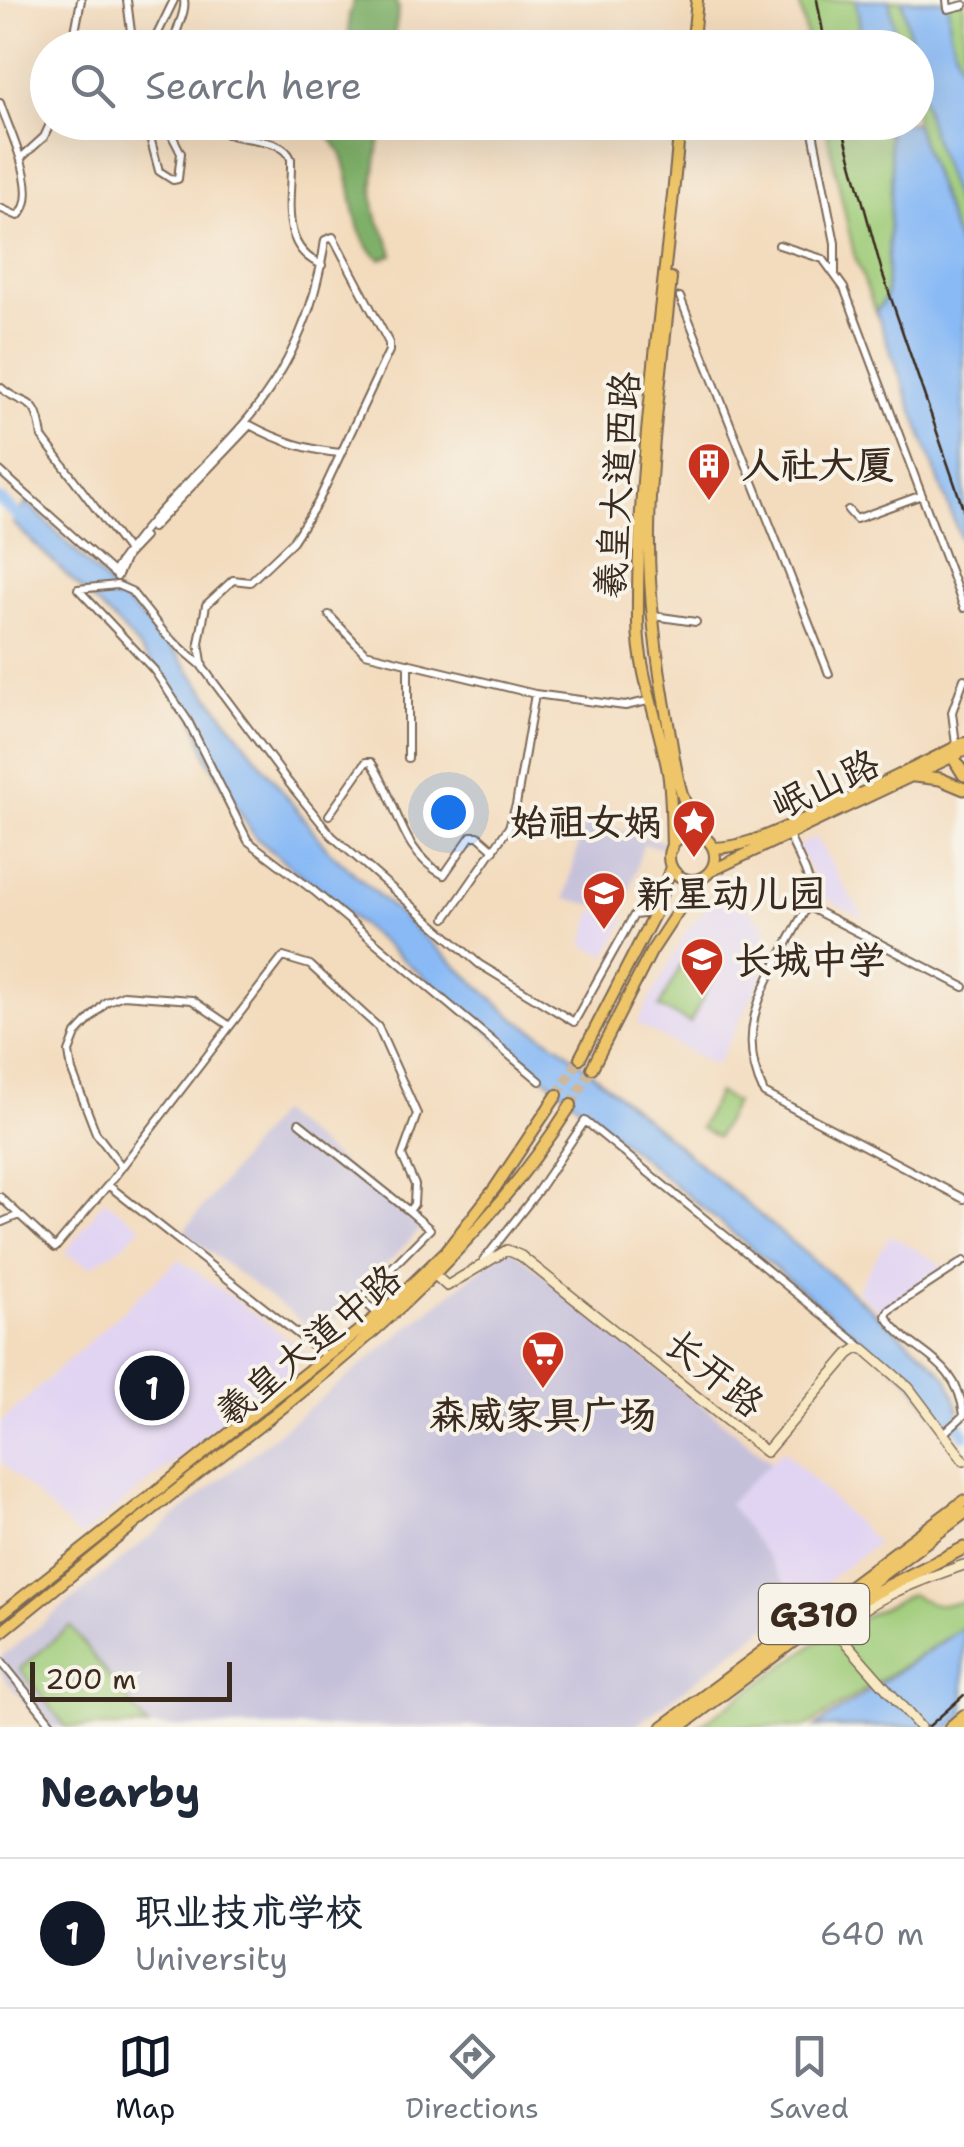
<!DOCTYPE html>
<html lang="en">
<head>
<meta charset="utf-8">
<style>
  body { margin:0; font-family:"Shantell Sans","LXGW WenKai TC",sans-serif; background:#f6f6f7; color:#1f2937 }
  .scale { position:absolute; left:30px; bottom:25px; width:202px; box-sizing:border-box; padding-left:10px; border:5px solid #3b2a1e; border-top:0; font-size:28px; line-height:35px; white-space:nowrap; color:#3b2a1e; -webkit-text-stroke:8px #f7f3e8; paint-order:stroke }
  .you { position:absolute; left:448px; top:812px; width:35px; height:35px; margin:-25px; border:8px solid #fff; border-radius:50%; background:#1a73e8; box-shadow:0 0 0 15px #1a73e833 }
  .badge { display:grid; place-items:center; width:65px; height:65px; border-radius:50%; background:#111827; color:#fff; font-size:32px; font-weight:700 }
  .pin { position:absolute; translate:-50% -50%; border:5px solid #fff; box-shadow:0 2px 10px #0006 }
  .list { margin:0; padding:0; list-style:none }
  h2 { display:flex; justify-content:space-between; align-items:center; height:130px; margin:0; padding:0 40px; font-size:42px }
  h2 small { font-size:32px; font-weight:400; color:#747a83 }
  .list li { display:grid; grid-template-columns:65px 1fr auto; gap:30px; align-items:center; box-sizing:border-box; height:150px; padding:0 40px; border-top:2px solid #e0e1e3 }
  .list b { display:block; font-size:38px; white-space:nowrap }
  .list p { margin:0; font-size:32px; white-space:nowrap; color:#747a83 }
  .list em { font-size:32px; font-style:normal; color:#747a83 }
  .icon { flex:none; width:55px; height:55px; fill:none; stroke:currentColor; stroke-width:2; stroke-linecap:round; stroke-linejoin:round }
  .map { position:relative; flex:none; width:964px; height:1727px; overflow:hidden }
  .search { position:absolute; background:#fff; box-shadow:0 10px 40px #0002; left:30px; right:30px; top:30px; height:110px; display:flex; align-items:center; gap:25px; box-sizing:border-box; padding:0 35px; border-radius:55px; color:#747a83; font-size:38px }
  .sheet { height:280px; background:#fff }
  nav { display:flex; justify-content:space-around; align-items:center; box-sizing:border-box; height:140px; border-top:2px solid #e0e1e3; background:#fff; font-size:28px; color:#747a83 }
  nav a { display:grid; justify-items:center; gap:5px }
  nav .on { color:#111827 }
  .map>svg:first-child { display:block }
  .built { fill:#e1d4f3 }
  .industrial { fill:#c5c0da }
  .green { fill:#9fcc79; stroke:#6d7b4c; stroke-width:2.5 }
  .forest { fill:#7fb069; stroke:#5d6d44; stroke-width:2.5 }
  .water { fill:#89baf5; stroke:#62728a; stroke-width:2.5 }
  .lines { fill:none; stroke-linecap:round; stroke-linejoin:round }
  .river { stroke:#89baf5; stroke-width:12 }
  .primary-tunnel { stroke:#ceb89d; stroke-width:10; stroke-dasharray:10 5; stroke-linecap:butt }
  .street-casing { stroke:#7b6856; stroke-width:10 }
  .secondary-casing { stroke:#7b6856; stroke-width:12 }
  .primary-casing { stroke:#7b6856; stroke-width:14 }
  .highway-casing { stroke:#7b6856; stroke-width:15 }
  .street { stroke:#fff; stroke-width:6 }
  .secondary { stroke:#f8e8c3; stroke-width:9 }
  .primary { stroke:#eec569; stroke-width:10 }
  .highway { stroke:#eec569; stroke-width:11 }
  .tram { stroke:#3b2a1e; stroke-width:2.5 }
  .labels { text-anchor:middle; dominant-baseline:central; stroke-width:8; stroke-linejoin:round; paint-order:stroke }
  .shield { fill:#f7f3e8; stroke:#73665b; stroke-width:2.5 }
  .shield-label { font-size:35px; font-weight:bold; fill:#3b2a1e }
  .poi-label { font-size:38px; font-weight:bold; fill:#3b2a1e; stroke:#f7f3e8; text-anchor:start }
  .street-label { font-size:38px; fill:#3b2a1e; stroke:#f7f3e8 }
</style>
</head>
<body>
<div class="map">
<svg width="964" height="1727" viewBox="0 0 964 1727">
  <rect width="100%" height="100%" fill="#f7f3e8"/>
  <filter id="ink" filterUnits="userSpaceOnUse"><feTurbulence type="fractalNoise" baseFrequency=".01" numOctaves="2"/><feDisplacementMap in="SourceGraphic" scale="20" xChannelSelector="R" yChannelSelector="G"/><feConvolveMatrix kernelMatrix="1 2 1 2 8 2 1 2 1" color-interpolation-filters="sRGB"/></filter>
  <filter id="wash" filterUnits="userSpaceOnUse"><feTurbulence type="fractalNoise" baseFrequency=".0048" numOctaves="4" result="noise"/><feDisplacementMap in="SourceGraphic" scale="40" xChannelSelector="R" yChannelSelector="G"/><feGaussianBlur stdDeviation="2.25" result="paint"/><feColorMatrix in="noise" values="0 0 0 0 0 0 0 0 0 0 0 0 0 0 0 0 0 1.4 0 .05"/><feComposite in="paint" operator="in"/></filter>
  <g filter="url(#wash)">
    <rect width="100%" height="100%" fill="#f3dbbd"/>
    <path class="built" d="M816 837 844 886 865 919 825 898 797 846Z
      M725 889 768 928 751 959 766 970 716 1066 637 1024 688 928Z
      M593 910 627 918 607 955 584 945Z
      M104 1200 142 1227 124 1245 91 1267 65 1253Z
      M890 1235 945 1266 930 1281 883 1313 856 1291Z
      M179 1259 309 1354 80 1537 0 1461V1423Z
      M783 1450 877 1543 799 1602 729 1503Z"/>
    <path class="industrial" d="M584 821 664 842 662 848 643 844 624 911 565 899Z
      M278 1112 422 1228 319 1334 183 1232Z
      M509 1246 771 1462 729 1503 799 1602 634 1727H44L0 1672V1658Z"/>
    <path class="green" d="M799 0H856L863 47H809Z
      M889 0H964V262L915 123 916 48 898 47Z
      M825 123H887L892 171 886 298 876 312 854 254Z
      M685 957 715 973 690 1023 659 1007Z
      M718 1093 735 1102 717 1137 700 1128Z
      M911 1594C930 1605 943 1607 964 1601V1627L806 1727H698L831 1632 835 1643 847 1641 859 1620Z
      M70 1626 148 1727H66L20 1669Z"/>
    <path class="forest" d="M354 0H395L399 9 392 47H349V15Z
      M324 123H382C379 149 370 184 375 210 379 227 390 238 393 255L380 259C350 237 355 194 344 161 340 148 331 138 322 126Z"/>
    <path class="water" d="M856 0H889L898 47H863Z
      M902 0H948L950 32 964 77V227C946 170 917 108 916 48L912 47Z
      M887 123H915L964 262V548L876 312 886 297 892 171Z
      M27 502 175 652 328 850 513 1017 565 1050 925 1355 948 1379 959 1410 950 1420 938 1417 909 1379 255 837 208 759 192 712 125 631 13 523Z
      M964 1627V1715L951 1727H815Z"/>
    <g class="lines">
      <path class="river" d="M0 500 28 525
        M944 1402 964 1435"/>
    </g>
  </g>
  <g filter="url(#ink)">
    <g class="lines">
      <path class="primary-tunnel" d="M557 1095 580 1058
        M571 1105 592 1068"/>
      <g class="street-casing">
        <path id="street" d="M127 0 133 48
          M947 0 948 9 964 5
          M72 48 81 0
          M156 48V37L174 0
          M174 48C173 31 187 14 184 0
          M0 103C8 129 43 195 18 216L0 208
          M146 122 159 171 173 180 178 179 181 153 165 122
          M206 122C230 146 281 132 291 159 292 198 278 247 322 265
          M811 122 835 243V274
          M22 157 44 137 51 122
          M779 245 823 259 844 288 964 608
          M680 297 829 674
          M0 387C26 410 36 392 42 437L127 550
          M0 471 113 572
          M848 510 856 519 922 495
          M152 528 250 425C279 441 307 450 340 453
          M113 573C144 522 190 482 230 439 283 383 315 316 325 240L333 237 389 343V351L318 502 293 541 250 582 233 580 206 605 199 643 203 668
          M117 577 127 555 144 537
          M78 589 117 585 131 591 166 635 201 665 289 783 332 836 479 964 574 1022 634 915 653 913
          M79 590 154 670 188 721 248 841 314 891 540 1081
          M329 615 365 653 535 694 625 706 648 701
          M654 616 696 622
          M408 663V758
          M956 745 952 712 964 679
          M329 815 366 762H371C398 800 399 852 444 875L471 836H478L494 850
          M788 834C794 848 811 878 811 892 811 903 801 917 796 927 766 984 733 1028 764 1093L964 1199
          M807 906 964 987
          M446 918 509 827 516 805 535 694
          M299 1123 409 1211
          M122 1167 96 1133 72 1071 69 1052 76 1034 106 1002 123 995 192 1000 230 1026
          M108 1185 327 1357
          M0 1197 55 1248 108 1185 283 957 310 965 378 1027 417 1114 402 1156 415 1185 414 1204 409 1211 430 1229 361 1299 378 1314
          M0 1223 19 1215
          M483 1261 535 1195 585 1121 863 1348
          M943 1434 964 1415C957 1355 910 1355 886 1316L889 1310 964 1261
          M0 1660 54 1727"/>
      </g>
      <g class="secondary-casing">
        <path id="secondary" d="M436 1276 447 1286 507 1250 521 1256 766 1452 849 1354 858 1348 864 1349 909 1388 964 1461
          M920 1727 840 1636C851 1603 933 1576 964 1565"/>
      </g>
      <g class="primary-casing">
        <path id="primary" d="M692 48 697 0
          M671 278C663 362 650 447 649 531 648 598 657 664 669 729 676 767 679 807 704 837
          M669 857a23 23 0 1 1 46 0a23 23 0 1 1-46 0Z
          M672 848C671 823 672 797 668 772 659 722 639 676 638 623 636 456 666 289 680 122
          M714 848C746 847 772 833 802 820 857 797 910 770 964 743
          M711 871 958 754
          M580 1058 655 913 671 867
          M592 1068 651 952 699 879
          M0 1615 385 1310 446 1251 495 1188 557 1095
          M0 1633C67 1579 133 1524 201 1471 342 1363 475 1257 571 1105
          M950 1727 964 1715
          M961 1727 964 1724"/>
      </g>
      <g class="highway-casing">
        <path id="highway" d="M964 751 956 747 953 757 964 775
          M914 776 940 779 964 789
          M855 1603 964 1548
          M663 1727 964 1501
          M679 1727 964 1513"/>
      </g>
      <use href="#street" class="street"/>
      <use href="#secondary" class="secondary"/>
      <use href="#primary" class="primary"/>
      <use href="#highway" class="highway"/>
      <path class="tram" d="M817 0 826 48
        M841 122 882 272 964 511
        M928 1727 964 1695"/>
    </g>
  </g>
  <defs>
    <g id="building-pin" transform="scale(2.25)"><path d="M0 17L-7.5 6A9.5 9.5 0 1 1 7.5 6Z" fill="#c8321e" stroke="#f7f3e8"/><path d="M-4-6H4V6H1V3H-1V6H-4ZM-2.5-4.3h1.7v1.8h-1.7ZM.8-4.3h1.7v1.8H.8ZM-2.5-1h1.7V.8h-1.7ZM.8-1h1.7V.8H.8Z" fill="#fff"/></g>
    <g id="sight-pin" transform="scale(2.25)"><path d="M0 17L-7.5 6A9.5 9.5 0 1 1 7.5 6Z" fill="#c8321e" stroke="#f7f3e8"/><path d="M0-6L1.8-2.2L6-1.7L2.9 1.2L3.7 5.4L0 3.3L-3.7 5.4L-2.9 1.2L-6-1.7L-1.8-2.2Z" fill="#fff"/></g>
    <g id="school-pin" transform="scale(2.25)"><path d="M0 17L-7.5 6A9.5 9.5 0 1 1 7.5 6Z" fill="#c8321e" stroke="#f7f3e8"/><path d="M0-5L7-2L0 1L-7-2ZM-4 1L0 2.5L4 1V4Q0 6-4 4Z" fill="#fff"/></g>
    <g id="supermarket-pin" transform="scale(2.25)"><path d="M0 17L-7.5 6A9.5 9.5 0 1 1 7.5 6Z" fill="#c8321e" stroke="#f7f3e8"/><path d="M-6-5.5h2.5l.6 2H6L4.5 2H-2.5L-4.4-4H-6ZM-1.5 3.2a1.3 1.3 0 1 0 .1 0ZM3 3.2a1.3 1.3 0 1 0 .1 0Z" fill="#fff"/></g>
  </defs>
  <g fill-rule="evenodd">
    <use href="#building-pin" x="709" y="464"/>
    <use href="#sight-pin" x="694" y="821"/>
    <use href="#school-pin" x="604" y="893"/>
    <use href="#school-pin" x="702" y="959"/>
    <use href="#supermarket-pin" x="543" y="1352"/>
  </g>
  <g class="labels">
    <rect class="shield" x="759" y="1584" width="110" height="60" rx="8"/>
    <g class="shield-label">
      <text x="814" y="1614">G310</text>
    </g>
    <g class="poi-label">
      <text x="742" y="464">人社大厦</text>
      <text x="662" y="821" text-anchor="end">始祖女娲</text>
      <text x="636" y="893">新星动儿园</text>
      <text x="734" y="959">长城中学</text>
      <text x="543" y="1414" text-anchor="middle">森威家具广场</text>
    </g>
    <g class="street-label">
      <text transform="translate(617 485) rotate(-86)">羲皇大道西路</text>
      <text transform="translate(825 784) rotate(-25)">岷山路</text>
      <text transform="translate(308 1345) rotate(-40)">羲皇大道中路</text>
      <text transform="translate(715 1373) rotate(39)">长开路</text>
    </g>
  </g>
</svg>
<div class="scale">200 m</div>
<div class="you"></div>
<div class="pin badge" style="left:152px;top:1388px">1</div>
<div class="search"><svg class="icon" aria-label="search" viewBox="0 0 24 24"><circle cx="10" cy="10" r="6"/><path d="M15 15l6 6"/></svg>Search here</div>
</div>
<section class="sheet">
<h2>Nearby<small></small></h2>
<ul class="list">
<li><span class="badge">1</span><div><b>职业技术学校</b><p>University</p></div><em>640 m</em></li>
</ul>
</section>
<nav>
<a class="on"><svg class="icon" aria-label="map" viewBox="0 0 24 24"><path d="M3 6l6-2 6 2 6-2v14l-6 2-6-2-6 2zM9 4v14M15 6v14"/></svg>Map</a>
<a><svg class="icon" aria-label="directions" viewBox="0 0 24 24"><path d="M12 3l9 9-9 9-9-9zM9 14v-3h6M13 9l2 2-2 2"/></svg>Directions</a>
<a><svg class="icon" aria-label="saved" viewBox="0 0 24 24"><path d="M7 4h10v16l-5-4-5 4z"/></svg>Saved</a>
</nav>
</body>
</html>
